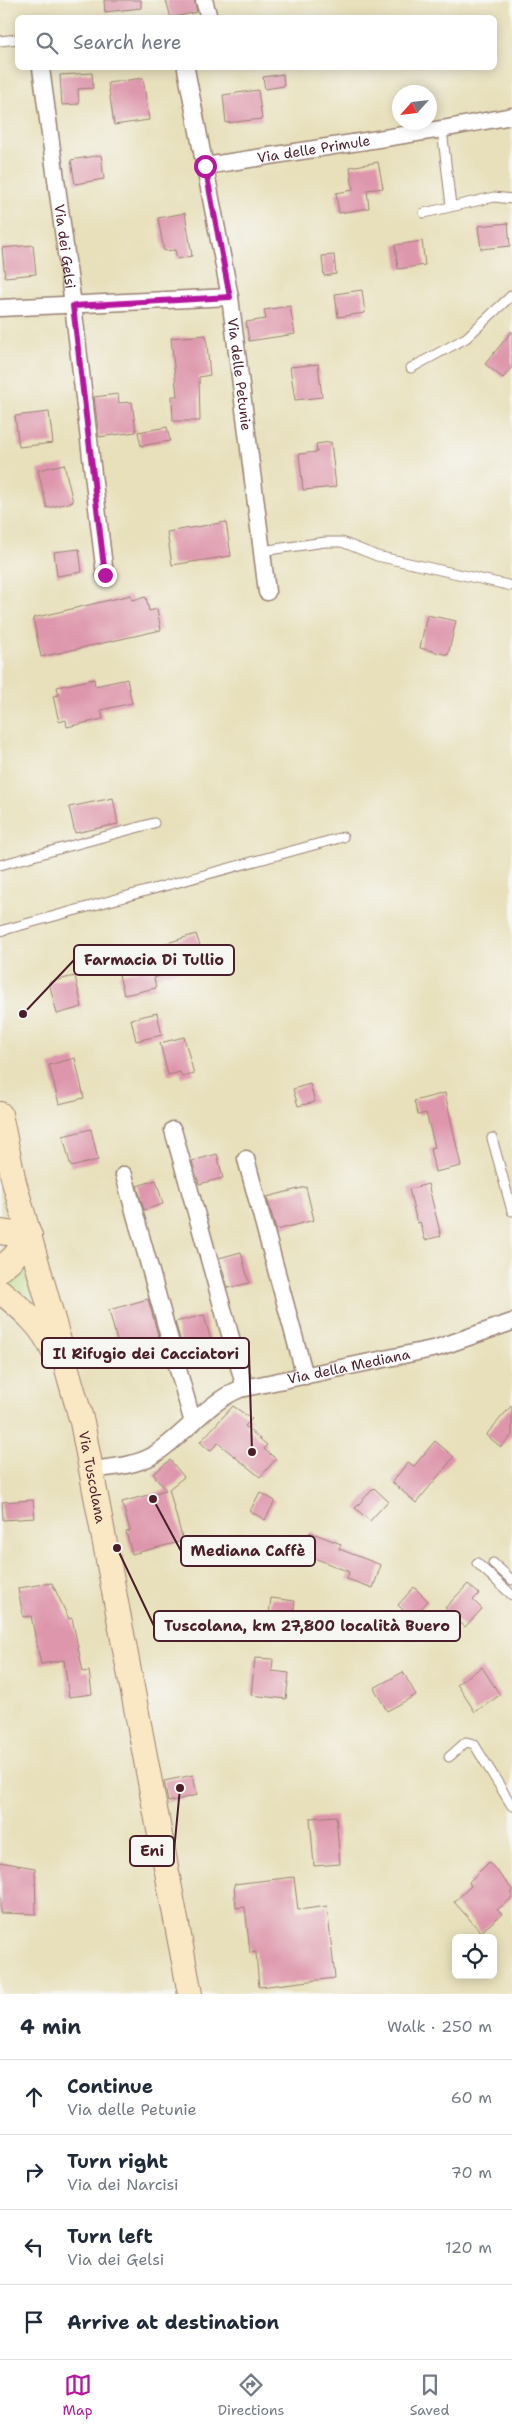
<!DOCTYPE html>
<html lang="en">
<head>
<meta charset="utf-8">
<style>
  body { margin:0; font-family:"Shantell Sans",sans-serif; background:#f2f2f3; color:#1f2937 }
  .controls { position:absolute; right:15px; bottom:15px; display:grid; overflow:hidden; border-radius:8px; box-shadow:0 2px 12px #0003 }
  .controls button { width:45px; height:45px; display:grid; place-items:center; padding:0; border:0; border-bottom:1px solid #e0e1e3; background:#fff; color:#1f2937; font:25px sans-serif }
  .compass { position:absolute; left:392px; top:85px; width:45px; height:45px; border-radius:50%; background:#fff; box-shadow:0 2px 12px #0003; rotate:243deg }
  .stop { position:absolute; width:15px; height:15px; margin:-11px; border:4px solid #b5179e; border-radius:50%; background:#fff }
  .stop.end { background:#b5179e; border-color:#fff; box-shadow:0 1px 5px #0008 }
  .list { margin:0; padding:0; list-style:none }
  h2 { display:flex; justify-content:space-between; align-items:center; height:65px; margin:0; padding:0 20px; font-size:21px }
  h2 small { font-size:16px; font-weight:400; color:#747a83 }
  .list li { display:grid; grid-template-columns:32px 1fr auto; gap:15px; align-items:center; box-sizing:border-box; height:75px; padding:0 20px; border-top:1px solid #e0e1e3 }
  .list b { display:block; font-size:19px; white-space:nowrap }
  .list p { margin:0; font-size:16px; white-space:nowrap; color:#747a83 }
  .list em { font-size:16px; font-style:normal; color:#747a83 }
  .icon { flex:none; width:28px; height:28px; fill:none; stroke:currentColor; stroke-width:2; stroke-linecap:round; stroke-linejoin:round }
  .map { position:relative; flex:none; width:512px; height:1994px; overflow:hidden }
  .search { position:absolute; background:#fff; box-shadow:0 2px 12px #0003; left:15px; right:15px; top:15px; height:55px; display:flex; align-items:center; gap:12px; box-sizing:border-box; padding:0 18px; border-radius:8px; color:#747a83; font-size:19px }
  .sheet { height:365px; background:#fff }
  nav { display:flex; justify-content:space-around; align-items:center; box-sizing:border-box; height:70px; border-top:1px solid #e0e1e3; background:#fff; font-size:14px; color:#747a83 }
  nav a { display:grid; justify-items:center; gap:2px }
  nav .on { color:#b5179e }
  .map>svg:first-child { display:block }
  .green { fill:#b9d479; stroke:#827a52 }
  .building { fill:#de96ac }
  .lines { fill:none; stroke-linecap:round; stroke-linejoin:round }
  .lane-casing { stroke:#998073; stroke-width:11 }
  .street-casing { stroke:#998073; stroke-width:19 }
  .secondary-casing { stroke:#998073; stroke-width:26 }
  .lane { stroke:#fff; stroke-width:9 }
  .street { stroke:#fff; stroke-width:16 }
  .secondary { stroke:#fae7c3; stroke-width:24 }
  .route { stroke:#b5179e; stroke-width:6 }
  .labels { text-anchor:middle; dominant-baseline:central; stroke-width:4; stroke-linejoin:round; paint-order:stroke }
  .street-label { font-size:14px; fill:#4a1f2b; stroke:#f6f6f2 }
  .leader { fill:none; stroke:#4a1f2b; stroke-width:2 }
  .callout-dot { fill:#4a1f2b; stroke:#f6f6f2; stroke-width:2 }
  .callout { fill:#f6f6f2; stroke:#4a1f2b; stroke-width:2 }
  .callout-label { font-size:15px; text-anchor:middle; font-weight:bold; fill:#4a1f2b }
</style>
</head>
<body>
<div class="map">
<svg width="512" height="1994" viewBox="0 0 512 1994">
  <rect width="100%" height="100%" fill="#f6f6f2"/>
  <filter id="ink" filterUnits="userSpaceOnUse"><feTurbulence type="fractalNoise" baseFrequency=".02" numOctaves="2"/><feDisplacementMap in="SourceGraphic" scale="10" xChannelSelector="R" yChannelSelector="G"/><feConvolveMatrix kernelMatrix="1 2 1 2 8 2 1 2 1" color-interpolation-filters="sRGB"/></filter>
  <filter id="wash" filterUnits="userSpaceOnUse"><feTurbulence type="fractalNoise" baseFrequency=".0096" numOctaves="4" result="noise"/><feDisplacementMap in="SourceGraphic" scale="20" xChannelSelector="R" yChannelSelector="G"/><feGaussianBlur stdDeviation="1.12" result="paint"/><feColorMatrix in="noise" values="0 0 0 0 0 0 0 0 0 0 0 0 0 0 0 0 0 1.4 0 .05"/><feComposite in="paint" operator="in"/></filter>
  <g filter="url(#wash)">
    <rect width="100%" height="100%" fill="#e8e0bb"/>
    <path class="green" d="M20 1258 37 1310 0 1283Z"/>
    <g id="blocks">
      <path class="building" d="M104 0H141V8L105 12Z
        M166 0H194L197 12 171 18Z
        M92 73 93 88 78 89 79 104 62 105 60 75Z
        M283 74 284 86 265 89 263 77Z
        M143 78 149 120 114 125 108 83Z
        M258 90 262 119 226 123 223 95Z
        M101 155 104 179 75 184 71 160Z
        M378 162 383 188 367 190 369 208 339 213 336 193 353 190 350 167Z
        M185 213 192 256 177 259 175 250 164 251 158 218Z
        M508 223 510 246 481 249 478 226Z
        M422 241 425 265 398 269 395 245Z
        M33 245 36 274 5 277 2 248Z
        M334 255 336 274 324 276 322 256Z
        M362 290 365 313 338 317 335 294Z
        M290 306 295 334 249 341 246 322 266 319 264 310Z
        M512 331V367L503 378 485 364Z
        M206 335 210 375 199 377 200 421H173L172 396H177L171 338Z
        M318 364 322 397 295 400 290 367Z
        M118 394 119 403 132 402 136 432 99 437 94 397Z
        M49 412 53 443 19 447 15 416Z
        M167 427 170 441 141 446 138 432Z
        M331 442 336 487 303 490 299 454 317 452 316 444Z
        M64 464 73 502 47 508 38 470Z
        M226 522 231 556 172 565 167 532Z
        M79 549 82 572 57 576 54 552Z
        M131 595 132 600 146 597 149 611 157 609 161 630 41 657 33 618Z
        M427 615 456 621 448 655 420 648Z
        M94 679 95 686 127 679 132 703 101 710 103 719 67 727 66 720 59 722 53 696 59 695 57 687Z
        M113 798 118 824 75 833 69 807Z
        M196 934 205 961 154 978 156 988 124 995 119 975 139 970 136 960 167 953 164 944Z
        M75 976 82 1007 57 1014 49 982Z
        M157 1013 162 1035 136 1041 131 1019Z
        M184 1037 194 1074 182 1077 180 1072 168 1075 160 1043Z
        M75 1058 84 1098 59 1104 49 1065Z
        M310 1084 315 1102 298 1106 293 1089Z
        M445 1093 461 1166 435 1172 430 1148 435 1147 426 1113 418 1115 414 1101Z
        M91 1129 98 1160 71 1167 63 1136Z
        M217 1154 223 1178 199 1184 192 1161Z
        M156 1180 163 1204 144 1210 137 1186Z
        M428 1184 441 1236 425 1240 420 1222 417 1223 409 1189Z
        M306 1187 314 1220 276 1230 267 1197Z
        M241 1252 249 1283 228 1288 219 1258Z
        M148 1299 160 1342 125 1352 123 1344 118 1345 109 1310Z
        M204 1315 213 1348 185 1355 175 1322Z
        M512 1405V1435L501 1447 486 1435Z
        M233 1406 252 1419 245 1426 267 1445 264 1449 276 1459 260 1477 218 1443 210 1451 200 1442Z
        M435 1441 454 1457 416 1503 392 1482 408 1462 414 1466Z
        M170 1460 184 1477 169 1489 183 1541 132 1554 126 1532 130 1531 122 1502 166 1490 153 1474Z
        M374 1488 388 1501 370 1521 355 1508Z
        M260 1492 275 1501 265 1520 250 1511Z
        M33 1500 35 1518 3 1520 2 1502Z
        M310 1532 341 1544 339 1549 381 1565 373 1588 347 1579 349 1572 302 1553Z
        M52 1583 69 1619 72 1618 83 1672 89 1671 92 1694 69 1697 64 1660 41 1664 31 1616 23 1617 18 1588Z
        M468 1584 479 1594 473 1600 482 1609 465 1627 445 1608Z
        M414 1587 428 1601 412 1619 398 1605Z
        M271 1598 295 1601 292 1627 268 1624Z
        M255 1658 273 1659 272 1671 289 1673 286 1699 251 1695Z
        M482 1667 500 1695 475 1712 457 1684Z
        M403 1672 416 1695 387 1711 374 1688Z
        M193 1775 197 1795 168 1802 164 1781Z
        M336 1816 340 1864 314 1866 310 1818Z
        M0 1862 35 1868 36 1914 0 1913Z
        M489 1862 512 1889V1898L497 1910 502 1914 481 1932 454 1902 471 1886 469 1882Z
        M294 1877 298 1910 327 1906 335 1978 259 1987 256 1952 250 1953 245 1907 236 1908 234 1884Z"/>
    </g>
  </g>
  <g filter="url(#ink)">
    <use href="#blocks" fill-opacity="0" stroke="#998073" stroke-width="1"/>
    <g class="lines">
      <g class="lane-casing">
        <path id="lane" d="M0 41 18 39
          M442 129 451 206
          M424 213 494 197 512 199
          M411 368 466 338 512 295
          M261 551 325 542H342L377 556 512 586
          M0 865 154 823
          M0 931 343 837
          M492 1138 512 1211
          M477 1563 512 1595
          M493 1563 512 1580
          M449 1757 466 1742 474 1744 512 1806"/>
      </g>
      <g class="street-casing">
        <g id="street">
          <path d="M204 0 209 18"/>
          <path id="s1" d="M41 68 73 305 105 575"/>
          <path id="s2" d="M186 69 230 297 267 592"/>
          <path id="s3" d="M205 166 442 129 512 116"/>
          <path d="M0 308 230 297"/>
          <path d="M173 1130 245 1388"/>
          <path d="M246 1159 305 1376"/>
          <path d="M124 1175 193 1423"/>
          <path id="s4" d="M92 1470C112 1467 134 1466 152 1456 183 1437 206 1403 240 1389L437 1348 512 1322"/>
        </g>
      </g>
      <g class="secondary-casing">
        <g id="secondary">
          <path id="s5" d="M0 1114 14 1182 82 1422 190 1994"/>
          <path d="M0 1232 30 1236"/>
          <path d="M0 1269 13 1258 30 1236"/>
          <path d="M0 1291C22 1309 43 1326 54 1353"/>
        </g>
      </g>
      <use href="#lane" class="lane"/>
      <use href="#street" class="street"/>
      <use href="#secondary" class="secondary"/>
    </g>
  </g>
  <g class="lines" filter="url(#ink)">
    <path class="route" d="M105 575 73 306 230 297 205 166"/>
  </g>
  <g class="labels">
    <g class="street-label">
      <text stroke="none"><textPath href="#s3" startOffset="110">Via delle Primule</textPath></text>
      <text stroke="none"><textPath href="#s1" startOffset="180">Via dei Gelsi</textPath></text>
      <text stroke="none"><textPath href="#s2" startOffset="310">Via delle Petunie</textPath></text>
      <text stroke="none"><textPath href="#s4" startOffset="284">Via della Mediana</textPath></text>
      <text stroke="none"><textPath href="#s5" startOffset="375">Via Tuscolana</textPath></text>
    </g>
  </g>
  <path class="leader" d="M23 1014L74 960M252 1452L249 1353M153 1499L181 1551M117 1548L154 1626M180 1788L174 1851"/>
  <g class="callout-dot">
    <circle cx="23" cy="1014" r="5"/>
    <circle cx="252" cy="1452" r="5"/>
    <circle cx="153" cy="1499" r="5"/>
    <circle cx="117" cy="1548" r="5"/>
    <circle cx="180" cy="1788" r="5"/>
  </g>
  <g class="callout">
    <rect x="74" y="945" width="160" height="30" rx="5"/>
    <rect x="42" y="1338" width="207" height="30" rx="5"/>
    <rect x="181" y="1536" width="134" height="30" rx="5"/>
    <rect x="154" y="1611" width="306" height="30" rx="5"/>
    <rect x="130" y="1836" width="44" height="30" rx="5"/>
  </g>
  <g class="callout-label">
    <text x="154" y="965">Farmacia Di Tullio</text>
    <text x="146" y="1359">Il Rifugio dei Cacciatori</text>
    <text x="248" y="1556">Mediana Caffè</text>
    <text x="307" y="1631">Tuscolana, km 27,800 località Buero</text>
    <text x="152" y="1856">Eni</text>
  </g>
</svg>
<div class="controls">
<button><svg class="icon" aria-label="locate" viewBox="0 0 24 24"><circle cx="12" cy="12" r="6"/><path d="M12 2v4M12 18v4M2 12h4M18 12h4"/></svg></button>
</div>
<svg class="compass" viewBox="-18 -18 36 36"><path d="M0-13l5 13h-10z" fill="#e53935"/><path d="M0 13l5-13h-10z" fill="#747a83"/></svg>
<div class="stop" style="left:205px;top:166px"></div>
<div class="stop end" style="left:105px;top:575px"></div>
<div class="search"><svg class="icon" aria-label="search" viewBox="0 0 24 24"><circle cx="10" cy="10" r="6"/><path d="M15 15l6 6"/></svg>Search here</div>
</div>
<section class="sheet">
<h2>4 min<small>Walk · 250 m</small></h2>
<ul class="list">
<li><svg class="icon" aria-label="ahead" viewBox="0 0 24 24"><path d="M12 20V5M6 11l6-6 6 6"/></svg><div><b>Continue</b><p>Via delle Petunie</p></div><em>60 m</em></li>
<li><svg class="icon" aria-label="right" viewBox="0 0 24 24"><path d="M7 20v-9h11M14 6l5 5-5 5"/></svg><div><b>Turn right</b><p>Via dei Narcisi</p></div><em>70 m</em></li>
<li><svg class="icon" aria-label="left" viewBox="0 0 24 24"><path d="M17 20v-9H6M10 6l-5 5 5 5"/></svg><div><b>Turn left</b><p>Via dei Gelsi</p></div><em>120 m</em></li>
<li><svg class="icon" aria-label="arrive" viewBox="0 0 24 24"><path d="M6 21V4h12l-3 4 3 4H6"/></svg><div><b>Arrive at destination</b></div></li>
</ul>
</section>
<nav>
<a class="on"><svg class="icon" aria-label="map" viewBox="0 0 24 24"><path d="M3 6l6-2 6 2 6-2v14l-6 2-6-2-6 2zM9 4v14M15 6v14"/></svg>Map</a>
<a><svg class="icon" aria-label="directions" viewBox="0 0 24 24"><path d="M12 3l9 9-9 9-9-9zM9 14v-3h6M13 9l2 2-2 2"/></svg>Directions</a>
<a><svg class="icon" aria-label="saved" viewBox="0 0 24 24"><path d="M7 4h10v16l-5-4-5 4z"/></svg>Saved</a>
</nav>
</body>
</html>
